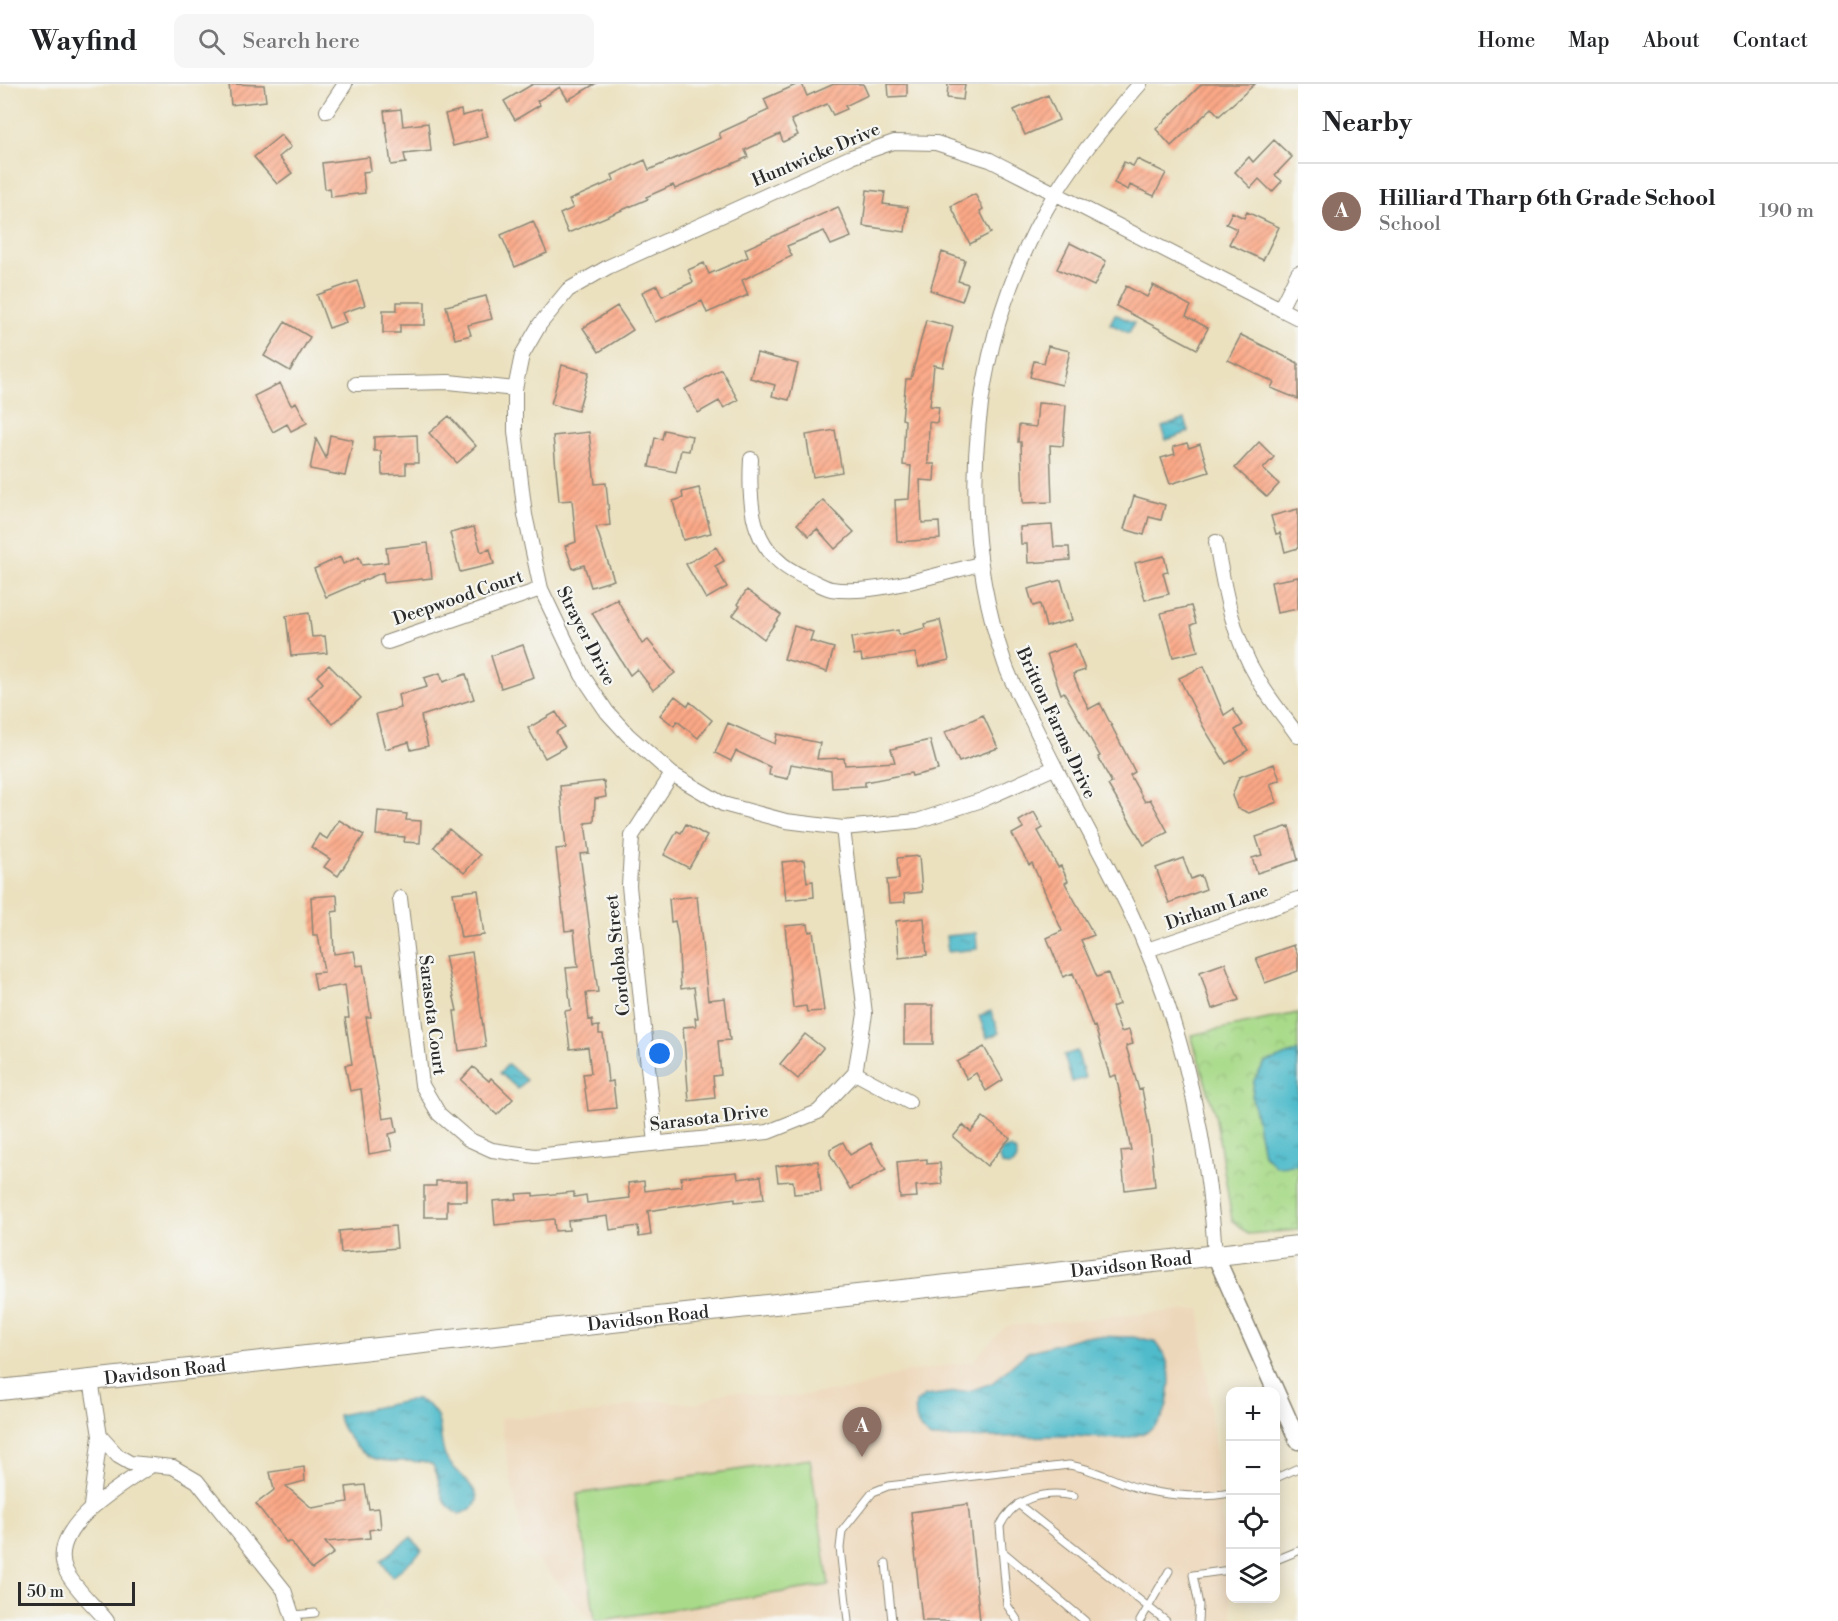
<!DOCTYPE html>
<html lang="en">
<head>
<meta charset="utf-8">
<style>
  body { margin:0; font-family:"Libre Bodoni",serif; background:#f6f6f6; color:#202124 }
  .controls { position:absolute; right:18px; bottom:18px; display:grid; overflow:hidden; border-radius:12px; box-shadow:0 3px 15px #0003 }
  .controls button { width:54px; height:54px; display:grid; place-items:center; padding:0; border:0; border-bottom:2px solid #e0e0e0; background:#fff; color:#202124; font:30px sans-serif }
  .scale { position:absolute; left:18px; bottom:15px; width:117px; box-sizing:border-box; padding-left:6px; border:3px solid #2b2b2b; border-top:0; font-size:16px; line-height:21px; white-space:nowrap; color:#2b2b2b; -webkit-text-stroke:4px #f6f6f2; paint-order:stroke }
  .you { position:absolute; left:660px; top:970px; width:21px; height:21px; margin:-15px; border:4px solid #fff; border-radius:50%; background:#1a73e8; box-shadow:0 0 0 9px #1a73e833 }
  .badge { display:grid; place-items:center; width:39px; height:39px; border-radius:50%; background:#1f6fb2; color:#fff; font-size:20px; font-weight:700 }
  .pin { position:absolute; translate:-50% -50px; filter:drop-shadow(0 2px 3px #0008) }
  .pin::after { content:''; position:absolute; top:32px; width:21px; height:18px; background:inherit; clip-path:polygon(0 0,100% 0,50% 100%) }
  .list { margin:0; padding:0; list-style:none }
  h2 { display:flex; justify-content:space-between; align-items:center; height:78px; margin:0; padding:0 24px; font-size:26px }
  h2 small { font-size:20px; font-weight:400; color:#757577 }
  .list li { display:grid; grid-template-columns:39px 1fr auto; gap:18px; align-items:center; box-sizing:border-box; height:96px; padding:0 24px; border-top:2px solid #e0e0e0 }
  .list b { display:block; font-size:22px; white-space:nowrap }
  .list p { margin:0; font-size:20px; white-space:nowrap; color:#757577 }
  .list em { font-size:20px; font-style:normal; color:#757577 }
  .icon { flex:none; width:33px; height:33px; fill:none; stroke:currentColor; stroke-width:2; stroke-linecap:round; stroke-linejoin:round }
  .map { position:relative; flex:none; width:1298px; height:1537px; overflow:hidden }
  header { display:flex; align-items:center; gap:36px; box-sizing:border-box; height:84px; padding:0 30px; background:#fff; border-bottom:2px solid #e0e0e0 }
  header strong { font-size:28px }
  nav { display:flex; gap:33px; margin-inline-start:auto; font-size:21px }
  .search { width:420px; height:54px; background:#f6f6f6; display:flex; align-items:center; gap:15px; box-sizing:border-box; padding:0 21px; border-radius:12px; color:#757577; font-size:22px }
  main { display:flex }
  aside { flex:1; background:#fff }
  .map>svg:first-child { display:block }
  .built { fill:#edd7ba }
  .park { fill:url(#park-crowns); stroke:#6a825a; stroke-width:1.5 }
  .garden { fill:#a8da89; stroke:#6a825a; stroke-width:1.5 }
  .water { fill:url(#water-ripples); stroke:#3e737b; stroke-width:1.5 }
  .building { fill:url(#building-hatch) }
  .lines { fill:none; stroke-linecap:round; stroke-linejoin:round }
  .service-casing { stroke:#8b8675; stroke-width:9 }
  .minor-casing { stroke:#8b8675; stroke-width:16 }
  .tertiary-casing { stroke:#8b8675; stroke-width:19 }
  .secondary-casing { stroke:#8b8675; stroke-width:22 }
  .service { stroke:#fff; stroke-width:7 }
  .minor { stroke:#fff; stroke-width:14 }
  .tertiary { stroke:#fff; stroke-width:16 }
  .secondary { stroke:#fff; stroke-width:20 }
  .labels { text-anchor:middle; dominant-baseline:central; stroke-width:4.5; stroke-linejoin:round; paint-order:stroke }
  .street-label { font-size:18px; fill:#2b2b2b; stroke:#f6f6f2 }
</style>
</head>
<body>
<header>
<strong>Wayfind</strong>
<div class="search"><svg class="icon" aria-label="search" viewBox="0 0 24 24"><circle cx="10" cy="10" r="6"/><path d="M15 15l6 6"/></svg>Search here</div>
<nav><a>Home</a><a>Map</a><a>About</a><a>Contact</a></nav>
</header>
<main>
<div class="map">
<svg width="1298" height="1537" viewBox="0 0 1298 1537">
  <defs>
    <pattern id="park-crowns" width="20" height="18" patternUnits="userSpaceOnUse" patternTransform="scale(1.5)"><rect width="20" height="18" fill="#a8da89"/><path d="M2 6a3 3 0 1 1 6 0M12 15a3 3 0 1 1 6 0" fill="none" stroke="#91bb76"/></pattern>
    <pattern id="water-ripples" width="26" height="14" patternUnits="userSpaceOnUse" patternTransform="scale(1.5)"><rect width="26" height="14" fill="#50bbcb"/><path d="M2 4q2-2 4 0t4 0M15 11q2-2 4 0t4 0" fill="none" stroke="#4398a5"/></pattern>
    <pattern id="building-hatch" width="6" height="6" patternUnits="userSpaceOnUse" patternTransform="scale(1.5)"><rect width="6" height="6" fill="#fca987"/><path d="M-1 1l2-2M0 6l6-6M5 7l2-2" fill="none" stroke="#cc8a6f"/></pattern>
  </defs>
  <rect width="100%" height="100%" fill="#f6f6f2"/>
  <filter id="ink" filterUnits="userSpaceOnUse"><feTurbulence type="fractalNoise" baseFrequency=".0167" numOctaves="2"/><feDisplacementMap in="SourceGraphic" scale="12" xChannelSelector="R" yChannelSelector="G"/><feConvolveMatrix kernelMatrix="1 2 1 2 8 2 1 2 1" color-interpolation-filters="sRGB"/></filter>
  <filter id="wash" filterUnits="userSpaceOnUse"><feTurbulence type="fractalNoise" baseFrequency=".008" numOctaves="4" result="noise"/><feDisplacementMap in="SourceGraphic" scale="24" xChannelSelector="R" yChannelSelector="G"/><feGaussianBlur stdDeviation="1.35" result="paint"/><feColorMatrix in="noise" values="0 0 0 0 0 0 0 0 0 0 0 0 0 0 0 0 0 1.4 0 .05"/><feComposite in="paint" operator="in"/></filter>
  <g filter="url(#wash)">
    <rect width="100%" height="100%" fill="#ebe1bf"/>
    <path class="built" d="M1200 1225 1233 1537H592L523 1461 500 1334 597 1329 654 1316 696 1320 730 1307 780 1314 854 1305 902 1289 973 1277 1006 1242Z"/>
    <path class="park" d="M1298 929V1146L1248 1150 1232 1136 1215 1030 1191 951Z"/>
    <path class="garden" d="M810 1375 829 1501 595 1537 577 1410Z"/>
    <path class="water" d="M1115 230 1134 239 1129 249 1110 240Z
      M1185 335 1189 348 1166 356 1162 343Z
      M976 849 977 865 948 868 946 852Z
      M991 927 999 949 987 954 979 932Z
      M1077 967 1085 994 1072 998 1064 971Z
      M1298 967V1081L1276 1082 1263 1070 1252 1012 1254 996 1265 979Z
      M508 980 526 996 518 1005 500 989Z
      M999 1073a9 9 0 1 1 18 0a9 9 0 1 1-18 0Z
      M1085 1252 1133 1253 1155 1257C1168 1273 1172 1287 1169 1308 1167 1327 1162 1343 1141 1350 1118 1359 1093 1352 1069 1352 1023 1352 977 1354 931 1354 917 1345 914 1335 916 1318L925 1312 972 1306 992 1299 1028 1268Z
      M416 1315C447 1326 436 1347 445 1372 452 1389 504 1416 459 1430 433 1415 445 1400 432 1380 397 1371 377 1389 351 1356 344 1347 339 1342 338 1331Z
      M411 1453 422 1467 392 1493 381 1477Z"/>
    <g id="blocks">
      <path class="building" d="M229 0 264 1 266 17 231 21Z
        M533 0H595L568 16 560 3 537 17 540 21 515 36 504 17Z
        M798 0H802L807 12 834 0H863L868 11 845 22 847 25 833 31 827 20 791 36 798 51 783 58 780 50 745 66 748 73 675 105 673 101 646 113 648 115 568 149 560 130 573 124 569 116 614 96 612 91 645 76 649 86 721 54 719 49 769 26 764 15Z
        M888 0H907V12L889 13Z
        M948 0H965L963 16 947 14Z
        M1202 0H1255L1219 32 1212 24 1171 62 1156 45Z
        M1048 11 1059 36 1025 51 1014 26Z
        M401 25 403 42 428 39 431 67 404 70 406 79 391 81 384 27Z
        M461 26 462 32 481 27 488 53 453 62 445 30Z
        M281 51 291 63 279 73 292 89 277 100 254 73Z
        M1274 56 1292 73 1275 91 1282 97 1272 108 1259 95 1251 104 1235 88 1249 73 1253 78Z
        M369 73 371 87 363 88 365 109 331 113 330 104 325 105 322 79Z
        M1137 75 1166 89 1154 112 1130 101 1128 106 1114 99 1124 78 1133 82Z
        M867 106 885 108 883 120 908 123 905 148 863 142Z
        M975 110 983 125 980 127 991 149 970 160 951 122Z
        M838 123 851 153 831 161 824 147 787 162 792 172 742 196 748 211 707 229 702 217 655 238 642 208 657 201 662 212 693 198 688 186 704 179 709 190 748 173 745 165Z
        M1232 128 1244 134 1247 128 1279 143 1263 176 1229 160 1237 145 1226 140Z
        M533 137 547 169 515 183 501 151Z
        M1070 159 1106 177 1094 202 1057 185Z
        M942 168 965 176 958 197 968 200 962 217 930 206Z
        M357 197 365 221 342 229 346 238 329 244 317 211Z
        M1153 201 1191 222 1186 232 1208 244 1197 265 1116 222 1126 202 1147 213Z
        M486 212 492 235 468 241 471 251 455 255 446 222Z
        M397 218H425V241H400V249H383V226H397Z
        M617 222 633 246 599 268 583 244Z
        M926 236 953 243 943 283 934 281 930 322 939 323 937 339 929 338 928 380H935L934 397 920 396 922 439 939 438 940 455 897 458 895 416 909 415 911 382 903 381 905 336 902 335 906 295H911Z
        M285 238 310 253 290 287 264 272Z
        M1241 251 1298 279V315L1271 304 1274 298 1228 276Z
        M1048 262 1070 267 1062 301 1030 293 1034 277 1044 279Z
        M757 269 798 280 789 316 772 312 775 301 750 294Z
        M562 281 589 288 578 327 551 320Z
        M721 285 738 316 724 324 719 317 698 329 685 305Z
        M280 299 291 321 296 318 307 339 291 347 287 340 273 348 254 312Z
        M1038 319 1066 321 1063 362 1050 361 1052 418 1023 419 1021 358H1018L1019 341 1036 343Z
        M449 332 476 362 457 379 429 349Z
        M664 346 692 352 689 367 681 366 676 388 649 383 655 354 662 355Z
        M835 346 842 388 813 393 806 351Z
        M589 348 595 400 606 399 610 441 596 443 614 496 591 503 584 481 573 485 565 462 576 458 572 416 559 417 553 352Z
        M330 351 353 356 345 392 310 385 316 355 326 374Z
        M417 351 418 379H406V390L382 391 381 367H374V353Z
        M1259 358 1274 373 1263 385 1279 400 1267 413 1235 384Z
        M1187 359 1189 364 1200 360 1209 388 1170 400 1161 374 1175 370 1173 363Z
        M699 404 711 449 683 456 673 417 683 414 682 408Z
        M1134 412 1165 421 1161 436 1149 433 1144 451 1124 445Z
        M823 416 854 448 835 465 817 445 809 452 797 440Z
        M1298 425V464L1285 468 1280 449 1276 450 1271 432Z
        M1052 441 1054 463H1069L1070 476 1028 479 1027 460H1021L1020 443Z
        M474 443 481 468 490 465 494 480 460 488 450 449Z
        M428 459 432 494 384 499 383 488 326 513 314 485 340 473 343 480 359 473 362 481 388 478 386 464Z
        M716 463 724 477 715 482 727 503 706 515 686 480Z
        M1164 472 1168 488 1163 489 1169 510 1145 516 1135 479Z
        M1298 493V525L1277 529 1271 498Z
        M1061 496 1072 536 1046 543 1040 520 1033 522 1028 505Z
        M747 506 781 531 764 555 733 531 740 522 737 520Z
        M617 515 642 560 648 556 675 589 653 606 637 585 630 591 592 529Z
        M1191 522 1196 539 1191 541 1198 567 1173 573 1161 529Z
        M309 529 312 553 325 552 327 569 291 572 286 532Z
        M940 536 949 576 919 583 915 569 862 577 861 570 854 571 851 554 898 546 899 551 925 544 924 540Z
        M794 542 813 548 810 557 834 564 827 588 784 575Z
        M1075 560 1085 586 1073 590 1080 607 1089 625 1100 619 1135 688 1130 691 1145 718 1150 715 1168 748 1144 761 1108 701 1112 699 1098 673 1100 672 1064 608 1061 610 1047 570Z
        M523 561 534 593 501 604 491 572Z
        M329 581 361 614 333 640 308 614 323 599 317 592Z
        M1204 582 1224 631 1233 625 1243 641 1235 646 1248 666 1226 680 1204 644 1179 594Z
        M440 589 443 598 466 590 474 615 421 632 428 662 411 666 409 658 385 665 376 630 401 624 398 611 427 603 424 594Z
        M675 612 688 622 690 618 712 636 698 654 677 637 674 642 660 631Z
        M556 628 565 643 556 648 565 663 545 674 528 644Z
        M983 631 998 664 959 678 945 648Z
        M728 639 775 660 777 650 820 659 817 675 844 674 845 681 895 678 891 665 930 656 938 686 912 692 911 689 865 698V702L832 704 831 687 791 680 788 695 769 691 770 683 736 667 731 677 715 669Z
        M1274 680 1280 696 1270 700 1277 718 1249 729 1237 724 1232 712 1239 693Z
        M604 697 606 713 595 715 594 738 585 739 589 769 580 770 598 908 586 909 589 936 592 935 593 943 599 942V950H603L608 998 613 997 616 1024 588 1027 583 990 591 989 588 963 570 965 565 927 571 926 566 884 578 883 574 846 565 847 556 765 566 764 560 702Z
        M378 727 407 730 406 736 421 737 420 759 404 758 405 753 376 751Z
        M1034 728 1043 744 1038 747 1058 783 1061 782 1068 797 1065 799 1094 851 1081 856 1097 893 1108 889 1119 920 1112 923 1121 948 1129 946 1133 960 1126 962 1139 1006 1142 1005 1150 1048 1155 1102 1125 1106 1121 1067 1131 1066 1116 991 1110 993 1095 942 1093 943 1073 889 1063 893 1047 854 1062 847 1032 779 1029 781 1012 750 1023 744 1019 737Z
        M339 736 364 751 338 792 324 783 330 775 311 763 319 750 327 755Z
        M686 740 707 752 689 784 664 771 677 747 681 749Z
        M1289 742 1298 776 1257 789 1252 774 1262 771 1256 753Z
        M449 745 480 771 464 789 434 763Z
        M919 772 922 808 904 810 905 818 889 819 887 796 899 795 897 774Z
        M1183 774 1191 795 1201 791 1206 805 1169 819 1156 784Z
        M804 776 807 798 813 797 814 813 786 816 782 778Z
        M478 806 484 851 461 854 453 809Z
        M337 811 338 827 332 828 334 870 354 867 357 882 363 881 371 933H366L383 1035 394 1033 397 1048 389 1050 392 1066 369 1070 361 1005 350 1007 345 981 352 980 345 934H349L345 901 316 906 313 889 324 888 318 851H313L311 813Z
        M697 812 708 916 725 914 730 956 718 957 721 991 713 992 715 1014 689 1017 683 943 696 942 695 934H698L694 903 681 905 678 852 675 837 671 838 669 815Z
        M924 834 927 871 899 874 896 837Z
        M808 840 809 848 813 847 824 927 807 928 806 922 793 924 785 842Z
        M1294 861 1298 872V887L1265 899 1256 874Z
        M472 868 486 963 459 967 454 927H457L445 872Z
        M1225 879 1239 916 1212 925 1200 888Z
        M904 921H933V960H904Z
        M805 950 823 964 798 995 780 980Z
        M984 963 1003 996 986 1007 976 989 967 995 957 978Z
        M473 983 489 997 491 994 513 1015 497 1031 461 996Z
        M983 1033 1010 1054 987 1082 953 1053 963 1041 971 1048Z
        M843 1058 850 1071 871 1059 886 1086 850 1105 830 1070V1065Z
        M927 1075V1080L940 1079 942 1100 916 1102 917 1113 900 1114 897 1078Z
        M818 1077 821 1108 794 1110 793 1097 778 1098 776 1082Z
        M737 1088 738 1095 761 1092 764 1115 735 1118V1114L648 1127 651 1151 639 1153 638 1142 610 1146 608 1132 568 1137 569 1146 555 1147 554 1135 495 1141 493 1117 517 1115 516 1110 533 1109V1112L574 1108V1113L586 1111 587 1119 630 1114 628 1099 644 1097 645 1107 682 1102 681 1093Z
        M436 1097H467V1117H447V1133H424V1102H436Z
        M395 1142 397 1164 341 1169 339 1147Z
        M304 1383 305 1397 286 1402 312 1424 348 1418 346 1403 365 1401 369 1425 379 1424 381 1444 369 1446 370 1454 325 1458 334 1469 312 1485 291 1458H286L256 1420 274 1406 270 1388Z
        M968 1420 980 1537H922L911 1428Z"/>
    </g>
  </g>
  <g filter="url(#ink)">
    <use href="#blocks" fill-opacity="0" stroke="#8b8675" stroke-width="1.5"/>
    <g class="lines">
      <g class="service-casing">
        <path id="service" d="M1276 1394 1298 1384
          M1018 1420 1166 1537
          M1002 1467 1085 1537
          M1276 1476 1298 1467
          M886 1479 892 1537
          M293 1531 315 1529
          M848 1537 840 1464 842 1447 873 1408 888 1402 1069 1381C1096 1385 1119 1400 1145 1406 1172 1412 1204 1414 1230 1409
          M1018 1537 1007 1521 1000 1442C1014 1413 1045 1406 1074 1412
          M1140 1537 1169 1487
          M1198 1537 1199 1521 1193 1491 1230 1486"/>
      </g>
      <g class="minor-casing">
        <path id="minor" d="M1140 0C1110 34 1079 71 1055 110 971 250 952 425 1005 580 1012 600 1023 619 1032 637 1062 700 1097 760 1128 823 1180 932 1208 1051 1215 1171
          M327 27 345 0
          M1280 225 1298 189
          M356 300 449 298 515 305
          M751 375C748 426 752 471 806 494 813 497 823 503 831 505 872 512 939 490 980 480
          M1216 458C1224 505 1233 554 1258 595 1269 615 1285 633 1298 652
          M388 558 541 505
          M1054 684 982 716 917 737 843 744 786 737 723 720 672 690 628 651 607 628 582 591 541 505 525 431 515 347V305L522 271 540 240 568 206 608 183 851 73 894 58 936 59 990 76 1298 234
          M400 814 422 1001 439 1030 468 1055 492 1066 535 1072 768 1048 818 1028 855 989 865 930 843 744
          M1147 866 1298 815
          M855 989 909 1018
          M656 1059 629 802 632 752 672 690
          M91 1296 100 1352 91 1422
          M100 1352 118 1372 130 1379 173 1383 197 1397 284 1506 294 1537
          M107 1537C95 1522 75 1505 66 1487 46 1444 121 1402 149 1383"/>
      </g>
      <g class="tertiary-casing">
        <path id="tertiary" d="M1215 1171 1298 1357"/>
      </g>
      <g class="secondary-casing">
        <g id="secondary">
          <path id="s1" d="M0 1306 1298 1162"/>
        </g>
      </g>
      <use href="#service" class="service"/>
      <use href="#minor" class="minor"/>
      <use href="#tertiary" class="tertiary"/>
      <use href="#secondary" class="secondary"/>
    </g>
  </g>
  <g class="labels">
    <g class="street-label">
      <text transform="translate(816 71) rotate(-23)">Huntwicke Drive</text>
      <text transform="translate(458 514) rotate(-19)">Deepwood Court</text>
      <text transform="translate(586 552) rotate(63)">Strayer Drive</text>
      <text transform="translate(1056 639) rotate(65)">Britton Farms Drive</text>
      <text transform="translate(1217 823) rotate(-19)">Dirham Lane</text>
      <text transform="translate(618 871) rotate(-96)">Cordoba Street</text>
      <text transform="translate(432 931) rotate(83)">Sarasota Court</text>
      <text transform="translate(709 1034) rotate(-7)">Sarasota Drive</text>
      <text stroke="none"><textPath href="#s1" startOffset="1138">Davidson Road</textPath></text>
      <text stroke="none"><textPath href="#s1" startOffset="652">Davidson Road</textPath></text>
      <text stroke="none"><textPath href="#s1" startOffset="166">Davidson Road</textPath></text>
    </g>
  </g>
</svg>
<div class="controls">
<button>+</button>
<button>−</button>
<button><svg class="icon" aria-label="locate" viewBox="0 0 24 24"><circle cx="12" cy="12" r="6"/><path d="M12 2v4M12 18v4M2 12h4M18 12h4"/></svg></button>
<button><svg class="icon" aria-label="layers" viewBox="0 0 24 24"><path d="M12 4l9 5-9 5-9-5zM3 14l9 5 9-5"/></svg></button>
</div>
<div class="scale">50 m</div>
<div class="you"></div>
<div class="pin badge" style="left:862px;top:1373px;background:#8d6e63">A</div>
</div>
<aside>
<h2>Nearby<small></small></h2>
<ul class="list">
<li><span class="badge" style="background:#8d6e63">A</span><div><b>Hilliard Tharp 6th Grade School</b><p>School</p></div><em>190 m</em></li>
</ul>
</aside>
</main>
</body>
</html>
